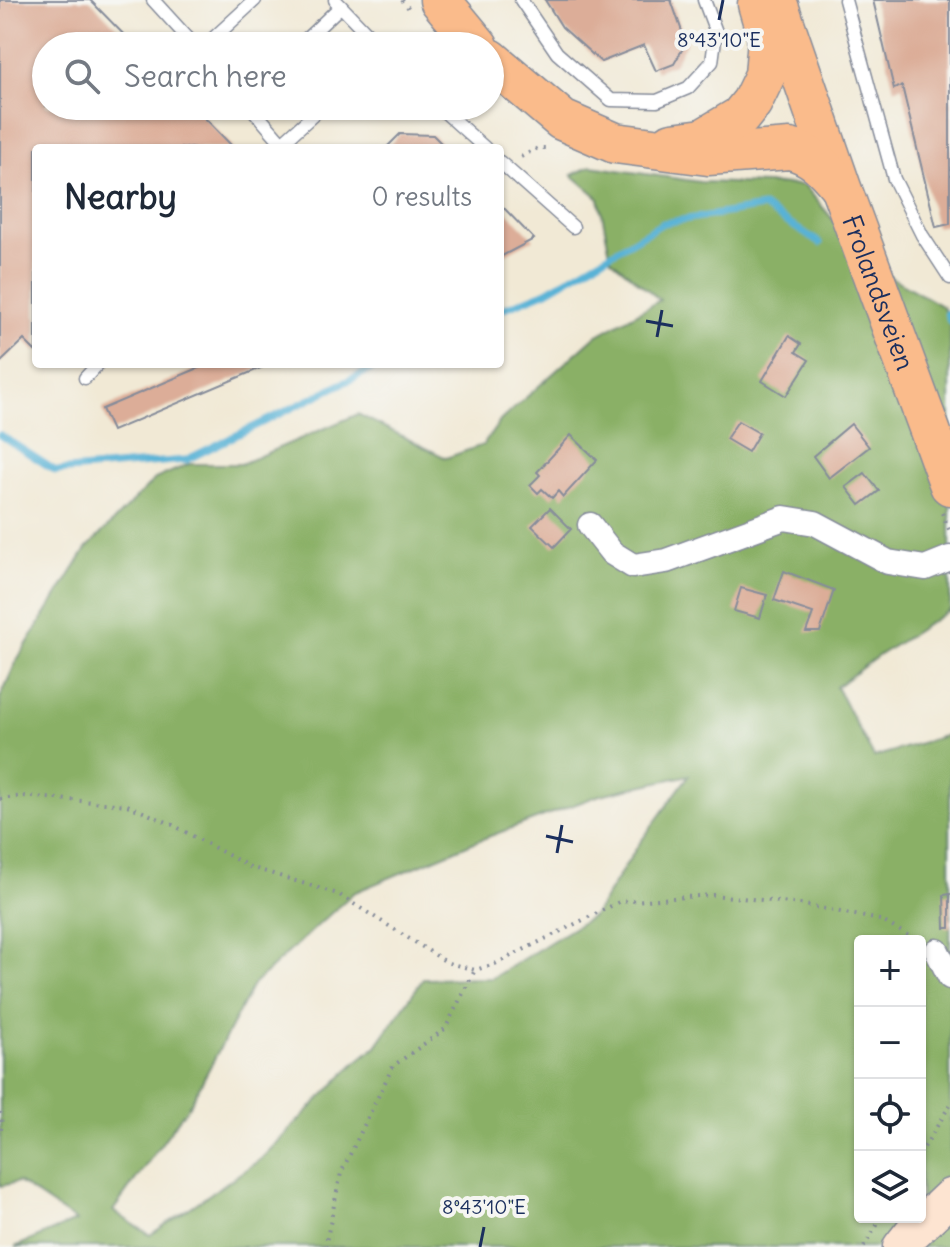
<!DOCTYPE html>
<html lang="en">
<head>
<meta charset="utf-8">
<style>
  body { margin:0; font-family:Delius,sans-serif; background:#f2f2f3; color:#1f2937 }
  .controls { position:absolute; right:24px; bottom:24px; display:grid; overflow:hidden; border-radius:8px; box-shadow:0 2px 6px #0004 }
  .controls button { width:72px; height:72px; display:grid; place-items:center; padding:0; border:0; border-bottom:2px solid #e0e1e3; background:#fff; color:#1f2937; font:40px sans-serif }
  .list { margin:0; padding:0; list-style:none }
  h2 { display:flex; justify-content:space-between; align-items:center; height:104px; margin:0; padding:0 32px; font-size:34px }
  h2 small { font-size:26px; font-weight:400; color:#747a83 }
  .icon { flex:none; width:44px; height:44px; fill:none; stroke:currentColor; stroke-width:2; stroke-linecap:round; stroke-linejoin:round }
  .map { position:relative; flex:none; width:950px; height:1247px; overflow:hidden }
  .search { position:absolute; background:#fff; box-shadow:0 2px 6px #0004; left:32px; top:32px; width:472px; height:88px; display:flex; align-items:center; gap:20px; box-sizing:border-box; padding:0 28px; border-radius:44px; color:#747a83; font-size:30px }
  .panel { position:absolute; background:#fff; box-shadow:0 2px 6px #0004; left:32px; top:144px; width:472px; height:224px; border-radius:8px }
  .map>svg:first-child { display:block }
  .forest { fill:#8ab066; stroke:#527062; stroke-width:2; fill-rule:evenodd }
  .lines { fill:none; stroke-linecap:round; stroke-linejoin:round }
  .stream { stroke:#59b2d6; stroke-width:7 }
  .building { fill:#dcad98 }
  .lane-casing { stroke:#868c9a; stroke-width:15 }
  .street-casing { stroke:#868c9a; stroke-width:27 }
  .secondary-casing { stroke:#868c9a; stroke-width:39 }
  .primary-casing { stroke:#868c9a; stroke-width:43 }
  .path { stroke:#868c9a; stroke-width:4; stroke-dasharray:2 6; stroke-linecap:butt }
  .lane { stroke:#fff; stroke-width:12 }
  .street { stroke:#fff; stroke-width:24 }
  .secondary { stroke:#fde4d1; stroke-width:36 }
  .primary { stroke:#fabb8b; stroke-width:40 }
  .ticks { fill:none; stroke:#1b2f5e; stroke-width:3 }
  .labels { text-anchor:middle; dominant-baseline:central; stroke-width:8; stroke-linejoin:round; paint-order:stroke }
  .street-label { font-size:26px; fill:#1b2f5e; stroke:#f6f6f2 }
  .ticks-label { font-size:20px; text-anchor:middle; fill:#1b2f5e; stroke:#f6f6f2; stroke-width:8; stroke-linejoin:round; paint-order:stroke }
</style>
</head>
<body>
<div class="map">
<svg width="950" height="1247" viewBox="0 0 950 1247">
  <rect width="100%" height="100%" fill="#f6f6f2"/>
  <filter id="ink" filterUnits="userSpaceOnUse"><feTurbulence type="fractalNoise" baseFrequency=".0125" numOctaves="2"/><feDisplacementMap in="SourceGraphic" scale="16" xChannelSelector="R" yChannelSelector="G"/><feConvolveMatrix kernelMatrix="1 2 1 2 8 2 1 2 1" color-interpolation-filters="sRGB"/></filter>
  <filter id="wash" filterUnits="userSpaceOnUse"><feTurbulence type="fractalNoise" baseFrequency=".006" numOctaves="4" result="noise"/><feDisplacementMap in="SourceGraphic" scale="32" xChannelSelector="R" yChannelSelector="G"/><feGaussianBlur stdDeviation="1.8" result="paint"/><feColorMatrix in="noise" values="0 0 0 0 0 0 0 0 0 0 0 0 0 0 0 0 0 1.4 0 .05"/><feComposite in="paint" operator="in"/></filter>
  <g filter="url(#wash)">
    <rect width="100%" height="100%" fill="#f1e9d5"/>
    <path class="forest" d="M591 166 700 182 804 185 873 267 943 307 950 327V613L948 611 878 656 836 687 874 757 950 734V1247H15L76 1221 18 1182 0 1186V698L17 660 86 549 155 479 189 464H241L358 414 446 458 483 445 501 420 594 337 660 300 611 259 599 198 572 175ZM689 775 639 844 594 915 492 978 423 979 376 1046 355 1063 261 1159 150 1235 113 1211 192 1101 253 985 353 893 477 841 600 795ZM860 941H920V1217H860Z"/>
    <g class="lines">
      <path class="stream" d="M500 310 547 291 663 223 763 207 820 243
        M947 313 950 321
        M0 435 56 471 186 460 382 364"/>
    </g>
    <g id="blocks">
      <path class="building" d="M0 0H90L135 46H46V106H193L234 148H36V352L24 340 0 363Z
        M545 0H671L686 43 674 64 656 71 644 45 601 62 562 27Z
        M873 0H950V224L936 227 902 86 894 89Z
        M400 134 433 135 446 148H386Z
        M500 204 534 239 500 257Z
        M789 336 801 344 796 352 809 360 786 396 762 381Z
        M208 364H270L112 431 102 409Z
        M738 421 759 433 748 452 726 439Z
        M851 424 869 447 829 478 813 456Z
        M571 435 597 460 563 497 558 491 552 498 542 489 538 493 530 485 540 475 537 472Z
        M865 473 879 491 860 505 846 487Z
        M550 508 571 529 554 547 532 526Z
        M784 571 834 590 820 632H806L813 613 774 600Z
        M741 588 767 595 760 618 734 611Z
        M950 894V928H945L944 895Z"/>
    </g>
  </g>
  <g filter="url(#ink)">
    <use href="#blocks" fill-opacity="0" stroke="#868c9a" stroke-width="2"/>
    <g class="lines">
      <g class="lane-casing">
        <path id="lane" d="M153 0 195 46
          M335 0 379 46
          M521 0 557 53 611 100 657 101 688 88 712 62 716 32 704 0
          M845 0 894 179 922 235 950 278
          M205 46 255 0
          M299 46 341 6
          M250 106 282 143 279 148
          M438 106 485 148
          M282 143 323 106
          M500 162 573 227
          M85 378 98 364"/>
      </g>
      <g class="street-casing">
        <path id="street" d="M590 525 612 553 633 566 666 561 784 518 815 523 888 562 925 568 950 558
          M937 951 950 977"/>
      </g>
      <g class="secondary-casing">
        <path id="secondary" d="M901 1247 912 1233 950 1197"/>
      </g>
      <g class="primary-casing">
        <g id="primary">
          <path d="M440 0 478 46"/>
          <path id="s1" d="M776 0 841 188 950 485"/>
          <path d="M490 59 562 120 615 143 708 155 790 149C812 154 825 168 839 185"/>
          <path d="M672 143 703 139 740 117 752 102 765 75 768 38 758 4"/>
        </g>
      </g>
      <path class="path" d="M402 0 411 11
        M521 157 538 148H545
        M942 513 950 532
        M0 799 24 796 127 805 169 823 250 867 338 894 448 963 475 970 495 964 619 902 713 895 800 904 880 920 918 941
        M0 1112 2 1123 0 1135
        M920 1154 950 1105
        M325 1247 341 1173 393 1066 445 1029 475 970
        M864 1247 882 1217"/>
      <use href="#lane" class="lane"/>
      <use href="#street" class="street"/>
      <use href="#secondary" class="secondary"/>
      <use href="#primary" class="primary"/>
    </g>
  </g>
  <path class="ticks" d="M719 20 723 0M646 321 673 326M657 337 662 310M546 836 573 842M557 853 562 825M480 1247 484 1227"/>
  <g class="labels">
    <g class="street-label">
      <text stroke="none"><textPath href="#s1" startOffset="310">Frolandsveien</textPath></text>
    </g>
  </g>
  <g class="ticks-label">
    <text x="719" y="47">8°43'10"E</text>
    <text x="484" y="1214">8°43'10"E</text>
  </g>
</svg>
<div class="controls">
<button>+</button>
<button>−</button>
<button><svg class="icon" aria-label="locate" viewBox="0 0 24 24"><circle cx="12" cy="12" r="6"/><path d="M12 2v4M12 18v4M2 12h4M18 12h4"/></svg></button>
<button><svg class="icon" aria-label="layers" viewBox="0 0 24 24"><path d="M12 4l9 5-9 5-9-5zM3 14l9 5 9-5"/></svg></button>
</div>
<div class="search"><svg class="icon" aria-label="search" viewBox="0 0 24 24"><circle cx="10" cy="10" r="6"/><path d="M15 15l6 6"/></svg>Search here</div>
<section class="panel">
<h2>Nearby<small>0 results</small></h2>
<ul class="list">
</ul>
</section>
</div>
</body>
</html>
